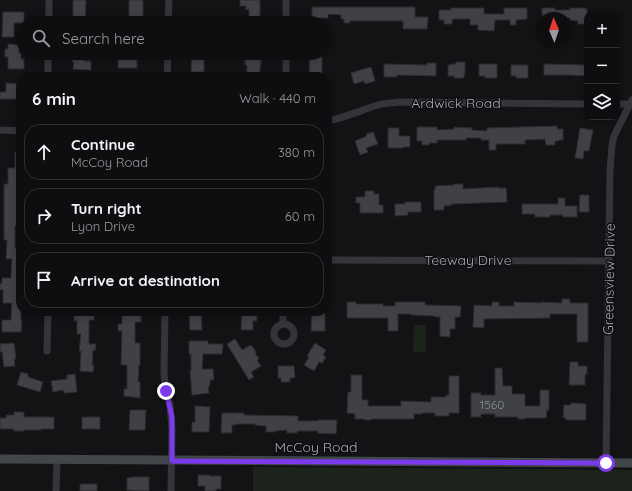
<!DOCTYPE html>
<html lang="en">
<head>
<meta charset="utf-8">
<style>
  body { margin:0; font-family:Quicksand,sans-serif; background:#171719; color:#f1f3f6 }
  .controls { position:absolute; right:12px; top:12px; display:grid; overflow:hidden; border-radius:8px; box-shadow:0 2px 6px #0003 }
  .controls button { width:36px; height:36px; display:grid; place-items:center; padding:0; border:0; border-bottom:1px solid #2e2e30; background:#0e0e10; color:#f1f3f6; font:20px sans-serif }
  .compass { position:absolute; left:536px; top:12px; width:36px; height:36px; border-radius:50%; background:#0e0e10; box-shadow:0 2px 6px #0003; rotate:358deg }
  .stop { position:absolute; width:12px; height:12px; margin:-9px; border:3px solid #7c3aed; border-radius:50%; background:#fff }
  .stop.end { background:#7c3aed; border-color:#fff; box-shadow:0 1px 4px #0008 }
  .list { margin:0; padding:0; list-style:none }
  h2 { display:flex; justify-content:space-between; align-items:center; height:52px; margin:0; padding:0 16px; font-size:17px }
  h2 small { font-size:13px; font-weight:400; color:#9b9c9f }
  .list li { display:grid; grid-template-columns:26px 1fr auto; gap:12px; align-items:center; box-sizing:border-box; height:56px; margin:0 8px 8px; padding:0 8px; border:1px solid #2e2e30; border-radius:16px }
  .list b { display:block; font-size:15px; white-space:nowrap }
  .list p { margin:0; font-size:13px; white-space:nowrap; color:#9b9c9f }
  .list em { font-size:13px; font-style:normal; color:#9b9c9f }
  .icon { flex:none; width:22px; height:22px; fill:none; stroke:currentColor; stroke-width:2; stroke-linecap:round; stroke-linejoin:round }
  .map { position:relative; flex:none; width:632px; height:491px; overflow:hidden }
  .search { position:absolute; background:#0e0e10; box-shadow:0 2px 6px #0003; left:16px; top:16px; width:316px; height:44px; display:flex; align-items:center; gap:10px; box-sizing:border-box; padding:0 14px; border-radius:22px; color:#9b9c9f; font-size:15px }
  .panel { position:absolute; background:#0e0e10; box-shadow:0 2px 6px #0003; left:16px; top:72px; width:316px; height:244px; border-radius:16px }
  .map>svg:first-child { display:block }
  .green { fill:#1b231b }
  .building { fill:#3f4145; stroke:#2d2d31 }
  .lines { fill:none; stroke-linecap:round; stroke-linejoin:round }
  .street { stroke:#34353a; stroke-width:7 }
  .secondary { stroke:#42454a; stroke-width:9 }
  .route { stroke:#7c3aed; stroke-width:5 }
  .labels { text-anchor:middle; dominant-baseline:central; stroke-width:3; stroke-linejoin:round; paint-order:stroke }
  .number-label { font-size:12px; fill:#8b909a }
  .street-label { font-size:14px; fill:#a4abb6; stroke:#0e0e10 }
</style>
</head>
<body>
<div class="map">
<svg width="632" height="491" viewBox="0 0 632 491">
  <rect width="100%" height="100%" fill="#131315"/>
  <path class="green" d="M414 325H426V352H413Z
    M253 467 632 470V491H253Z"/>
  <path class="building" d="M73 0H86L85 23H73Z
    M129 0H143V16H144V23H129Z
    M240 0H260V17H262L261 23H249V9L246 10V6H240Z
    M312 7H415V17H428L427 29H403V21H350V23H344V19H341V15L328 14V18H319V23H310V16H312Z
    M451 8H484V14H504V8H527V19L516 20V25H510V20H495L494 31 478 30V25H470V19H453L452 20V24H444V20H439V10H451Z
    M542 8H555V10H570V8H586V9H587V24H578V21L570 20V18H542Z
    M3 12H24V23H14V37H2Z
    M8 44 19 45V53H21V59H24V69H8V57H5V49H8Z
    M72 53H84V61H91V70L73 69 74 62H72Z
    M120 53H137V68H118V59H120Z
    M192 53H203V55L204 56V72H191Z
    M247 53H260V55L261 56V65H260V73H247V65H245V59H247Z
    M310 53H319V56H322V73L309 72Z
    M456 62H465V74H464V78H454V76H448V65H451V64H456Z
    M427 63H436V76L397 75V77H384V64L427 65Z
    M479 64H497V78H485V76H479Z
    M544 64 587 65V76L570 75H544Z
    M511 65H528V78H516V76H511Z
    M371 67 375 81 365 84 364 81 354 84 351 73Z
    M6 83 21 84V99H0V92H6Z
    M557 126V129H563V140H559V141H555V145H546L545 139 525 140V144H496V150H489V140H481V138H466V140H437V143H429V145H422V141H417V127H437V130L454 129V127L472 128V130L487 131V128Z
    M388 128H399V136H410V147H403V148H388Z
    M580 128 593 130 589 151H584L583 159 575 158Z
    M373 132 378 144 366 148 368 152 360 155 355 141 367 136 366 134Z
    M15 152H21V177H18V197H21V226H15V248H21V321H22L21 332H2V320H11L12 303H3V290H0V284L2 283V278H11L12 259H6L7 240H4V184H8V168H15Z
    M454 184H463V189L499 187V188H506L507 202 451 204 452 205 444 206V210H434V190H435V186L454 185Z
    M365 191H374V194H379V205H383V213H360V203H356V197H365Z
    M580 195H589V212H579Z
    M558 198H565V206H577V217H563V215H550V217H535V214H522V204H558Z
    M405 202H421V212H408V215L395 216V204H405Z
    M562 299H570V303H588V342H577V314H550V318L484 319V328L473 327 474 305 492 306V302H499V306H514V302L541 303V302L562 303Z
    M347 302H356V304H383V306H395V302H425V305L461 306 460 317H455V329H450V337L440 336V317H435V316L411 315V314H398V331H388V318H347Z
    M74 311 94 312V320H89V344H96L95 351 93 350 92 365H94L93 372 80 371 81 351H79L81 334H77V320L74 321Z
    M122 311H141V322H135V343H140V365H139L138 382H140V398L124 396V389H127V365H121L122 331H118V324H122Z
    M191 311H201L202 330H190L189 314H191Z
    M242 311H257V321H253V330H241Z
    M312 311H325V331H311Z
    M235 339 242 350 251 345 256 352 255 353 259 359 257 360 261 366 251 372 254 377 249 380 227 344Z
    M189 341H208V344H223L222 354H203L202 369H213L214 380H210V386H208L209 393 192 395 190 371H191V354H189Z
    M14 343 16 359H14L15 366 4 367 2 352H0V344Z
    M315 343 326 350 323 355 326 357 322 363 319 362 314 371 304 365 309 357 307 356Z
    M570 362H578V366H587V374H585V385H569Z
    M278 366H294L295 378H290V382H281V378H278Z
    M495 368H502L503 386H512V394H525V406H540V390H549V410H547L546 418H525V419H518V417H495V414H481V417H471V393H481V395H495Z
    M21 372 28 374V377L43 382 40 392 17 385Z
    M75 374 77 392 64 393 63 390 53 392 51 381 67 379V375Z
    M351 375H362V400H368V406H401V401L431 402V397H446V395H449V376H459V413H449V416H435V413H422V414H414V419H371V420H364V419H355V414L347 413 348 392H351Z
    M571 403 586 404V420H566V418H563L564 405H571Z
    M195 406 210 407 209 432H192V422H195Z
    M130 410H146L145 430H129Z
    M14 412H24V417H54V429H41V430H24V431H14V429H0V418H6V415H14Z
    M222 413H244V415L298 416V421H318V420H337L336 434 317 433 318 431H297V433H287V430L275 431V432H266V426L255 425V424H236V425H232V433H221Z
    M82 417H100V429H82Z
    M198 475H210V476H221V489H216V491H205V486H198Z
    M134 477H149V491L127 490V478Z
    M80 484H97V491H80Z"/>
  <g class="lines">
    <path class="street" d="M49 23V0
      M168 23 169 0
      M286 23V0
      M48 77V53
      M167 77 168 53
      M286 77V53
      M617 104H629
      M327 121C345 118 361 110 378 105 385 103 392 103 400 102L587 104
      M0 130 21 131
      M327 260 609 261
      M165 311 164 374 166 391 170 405 172 429 171 491
      M274 334a10 10 0 1 1 20 0a10 10 0 1 1-20 0Z
      M283 324V311
      M47 351 48 311
      M606 463 610 171 612 145 614 136 632 100
      M56 491 57 460"/>
    <path class="secondary" d="M0 459 632 463"/>
  </g>
  <g class="lines">
    <path class="route" d="M166 391 172 417V461L606 463"/>
  </g>
  <g class="labels">
    <g class="number-label">
      <text x="492" y="404">1560</text>
    </g>
    <g class="street-label">
      <text x="456" y="103">Ardwick Road</text>
      <text x="468" y="260">Teeway Drive</text>
      <text transform="translate(609 279) rotate(-89)">Greensview Drive</text>
      <text x="316" y="447">McCoy Road</text>
    </g>
  </g>
</svg>
<div class="controls">
<button>+</button>
<button>−</button>
<button><svg class="icon" aria-label="layers" viewBox="0 0 24 24"><path d="M12 4l9 5-9 5-9-5zM3 14l9 5 9-5"/></svg></button>
</div>
<svg class="compass" viewBox="-18 -18 36 36"><path d="M0-13l5 13h-10z" fill="#e53935"/><path d="M0 13l5-13h-10z" fill="#9b9c9f"/></svg>
<div class="stop" style="left:606px;top:463px"></div>
<div class="stop end" style="left:166px;top:391px"></div>
<div class="search"><svg class="icon" aria-label="search" viewBox="0 0 24 24"><circle cx="10" cy="10" r="6"/><path d="M15 15l6 6"/></svg>Search here</div>
<section class="panel">
<h2>6 min<small>Walk · 440 m</small></h2>
<ul class="list">
<li><svg class="icon" aria-label="ahead" viewBox="0 0 24 24"><path d="M12 20V5M6 11l6-6 6 6"/></svg><div><b>Continue</b><p>McCoy Road</p></div><em>380 m</em></li>
<li><svg class="icon" aria-label="right" viewBox="0 0 24 24"><path d="M7 20v-9h11M14 6l5 5-5 5"/></svg><div><b>Turn right</b><p>Lyon Drive</p></div><em>60 m</em></li>
<li><svg class="icon" aria-label="arrive" viewBox="0 0 24 24"><path d="M6 21V4h12l-3 4 3 4H6"/></svg><div><b>Arrive at destination</b></div></li>
</ul>
</section>
</div>
</body>
</html>
